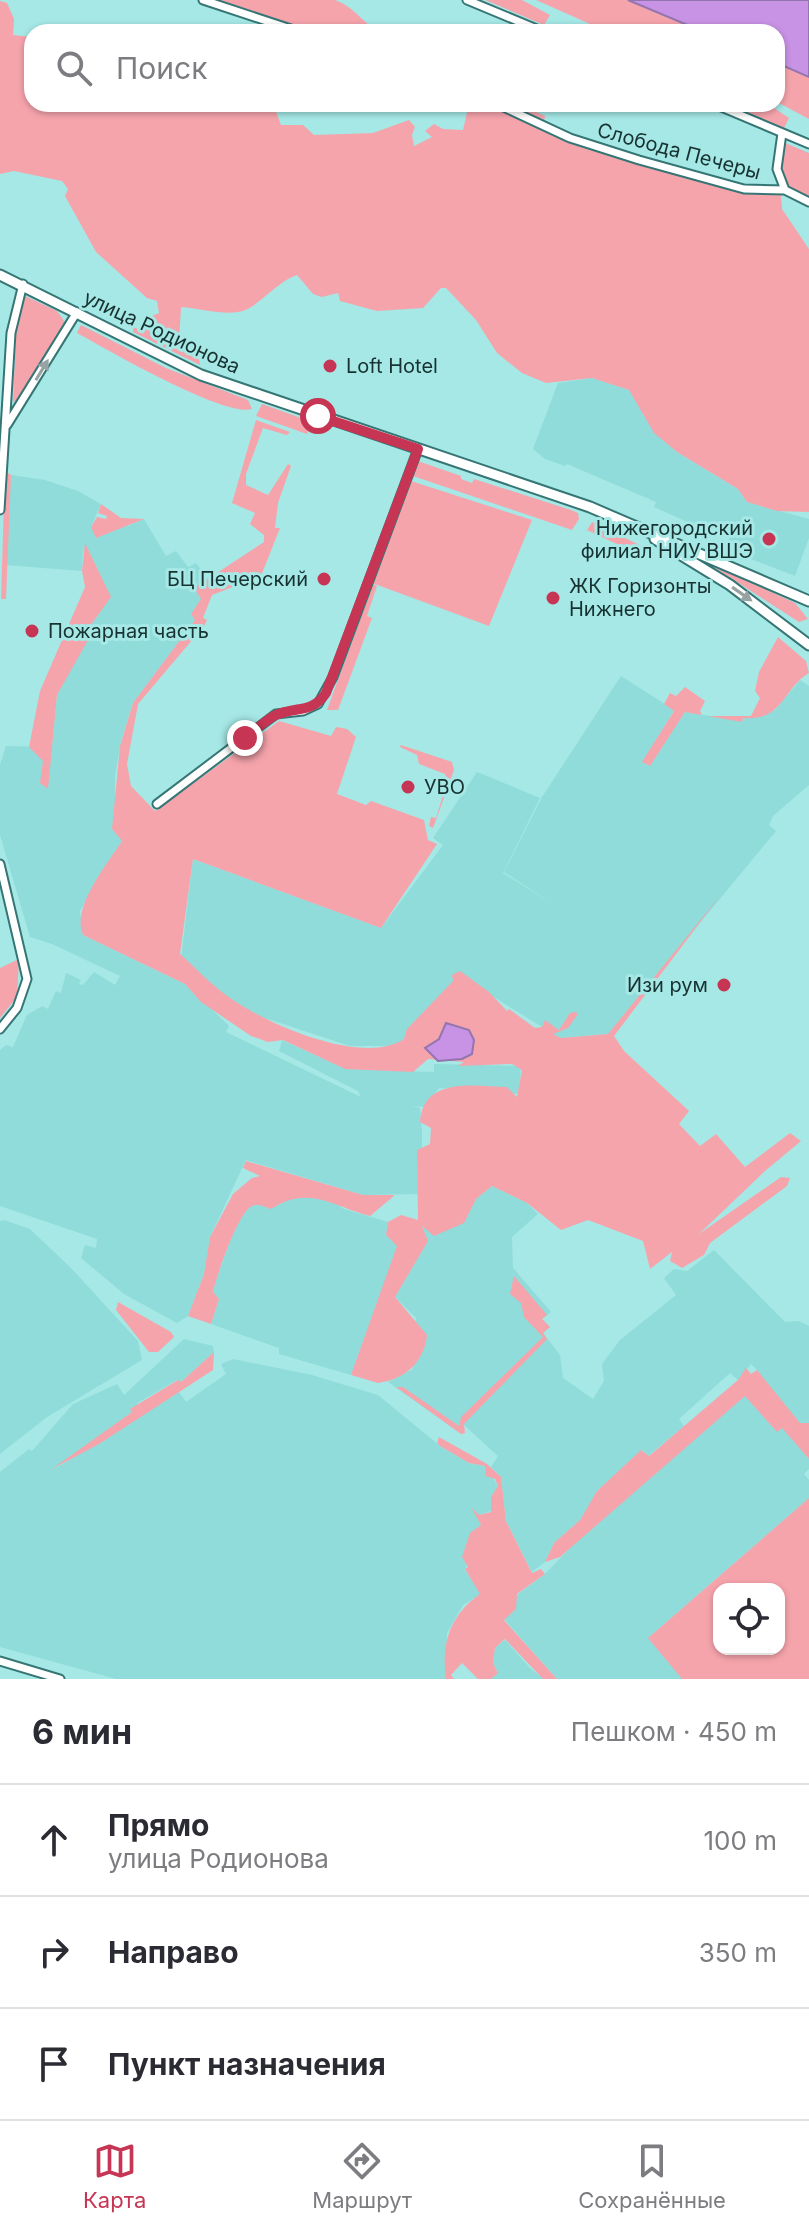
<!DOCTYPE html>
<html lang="ru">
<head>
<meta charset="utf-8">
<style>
  body { margin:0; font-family:Inter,sans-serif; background:#f7f7f7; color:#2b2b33 }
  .controls { position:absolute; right:24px; bottom:24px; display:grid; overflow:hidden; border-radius:16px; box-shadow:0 2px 6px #0004 }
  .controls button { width:72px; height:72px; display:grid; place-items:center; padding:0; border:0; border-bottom:2px solid #e1e1e2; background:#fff; color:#2b2b33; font:40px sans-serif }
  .stop { position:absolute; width:24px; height:24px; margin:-18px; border:6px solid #c63654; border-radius:50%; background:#fff }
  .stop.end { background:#c63654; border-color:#fff; box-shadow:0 2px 8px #0008 }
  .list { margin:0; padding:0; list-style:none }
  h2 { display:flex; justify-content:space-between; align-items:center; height:104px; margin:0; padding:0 32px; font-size:34px }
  h2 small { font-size:26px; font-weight:400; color:#7c7c81 }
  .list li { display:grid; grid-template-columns:52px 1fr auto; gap:24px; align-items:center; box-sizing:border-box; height:112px; padding:0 32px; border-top:2px solid #e1e1e2 }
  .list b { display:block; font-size:30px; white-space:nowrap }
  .list p { margin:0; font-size:26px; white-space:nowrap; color:#7c7c81 }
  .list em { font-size:26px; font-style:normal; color:#7c7c81 }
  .icon { flex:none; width:44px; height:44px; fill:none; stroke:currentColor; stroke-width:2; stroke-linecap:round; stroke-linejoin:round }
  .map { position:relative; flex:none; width:809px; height:1679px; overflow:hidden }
  .search { position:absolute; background:#fff; box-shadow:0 2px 6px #0004; left:24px; right:24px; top:24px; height:88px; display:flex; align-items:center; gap:20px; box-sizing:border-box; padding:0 28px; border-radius:24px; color:#7c7c81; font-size:30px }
  .sheet { height:440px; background:#fff }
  nav { display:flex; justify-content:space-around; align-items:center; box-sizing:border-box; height:112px; border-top:2px solid #e1e1e2; background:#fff; font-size:22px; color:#7c7c81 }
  nav a { display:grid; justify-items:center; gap:4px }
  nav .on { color:#c63654 }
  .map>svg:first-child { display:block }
  .built { fill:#90dcda }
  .green { fill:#f6a4ac; fill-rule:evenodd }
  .water { fill:#c892e5; stroke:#9375af; stroke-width:2 }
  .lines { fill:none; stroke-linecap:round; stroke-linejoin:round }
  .minor-casing { stroke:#357675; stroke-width:11 }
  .major-casing { stroke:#357675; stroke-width:13 }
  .minor { stroke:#fff; stroke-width:7 }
  .major { stroke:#fff; stroke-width:9 }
  .oneway { fill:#97a3a2 }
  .route { stroke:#c63654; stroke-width:10 }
  .poi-dot { fill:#c63654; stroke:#a5e8e6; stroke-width:3 }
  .labels { text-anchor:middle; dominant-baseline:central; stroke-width:6; stroke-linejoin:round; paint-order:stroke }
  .street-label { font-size:20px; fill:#173231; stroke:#a5e8e6 }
  .poi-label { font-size:20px; fill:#173231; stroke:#a5e8e6; text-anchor:start }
</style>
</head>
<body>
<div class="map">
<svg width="809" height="1679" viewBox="0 0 809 1679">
  <rect width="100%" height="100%" fill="#a5e8e6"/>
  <path class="built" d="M592 378 629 390 639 403 643 415 677 452 738 489 747 502 809 519V538L795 576 725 549 730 536 704 523 701 528 654 507 656 502 567 464 565 466 545 459 533 449 558 383Z
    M11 475 45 480 78 491 101 504 91 527 128 526 144 519 166 556 176 551 188 567 196 563 208 579 202 611 133 703 121 741 115 776V799L122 841 80 911 83 935 185 984 221 1018 229 1026 226 1032 361 1097 358 1091 279 1051 282 1040 346 1069 434 1072V1064L521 1066 519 1094 439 1088 425 1107 412 1106 420 1108 422 1132V1148L417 1150 418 1194 363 1195 246 1160 210 1237 204 1274 188 1316 177 1323 124 1294 81 1258 85 1245 96 1248 97 1239 0 1206V1050L6 1045 13 1047 27 1015 42 1006 48 1009 56 991 61 993 66 973 81 980 79 984 83 985 94 972 115 985 120 976 52 944 30 937 0 835V765L6 746 52 747 57 695 88 629 83 544 82 571 5 565Z
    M621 676 674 710 643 762 649 766 685 712 742 721 743 718 775 710 800 680 809 686V785L773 816 769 825 776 831 608 1034 560 1038 458 975 401 1046H350L231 1007 181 958 193 859 381 928 443 845 433 838 477 772 540 798 503 873 556 906 504 872 542 797Z
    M492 1186 527 1203 538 1214 512 1237 513 1268 551 1312 542 1319 550 1327 543 1333 560 1355 563 1378 593 1399 604 1381 602 1364 620 1340 676 1295 664 1278 674 1269 687 1271 714 1250 785 1322 799 1321 809 1326V1446L803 1452 809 1459V1469L804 1474 809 1480V1498L649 1637 682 1679H557L504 1619 517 1595 545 1574 584 1533 745 1395 776 1431 759 1372 751 1364 738 1380 730 1373 679 1419 684 1426 648 1456 642 1450 598 1490 580 1520 554 1543 545 1562 532 1572 506 1521 501 1477 491 1467 498 1456 464 1425 457 1431 388 1382 413 1369 416 1318 395 1297 427 1241 421 1222 476 1199Z
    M287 1198H328L344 1209 388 1222 386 1235 398 1246 351 1375 279 1354V1348L211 1324 219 1299 213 1293 216 1280 237 1222 250 1206Z
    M4 1220 30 1229 72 1269 138 1341 142 1360 47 1417 0 1454V1221Z
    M184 1339 213 1346 214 1352 181 1382 177 1380 139 1402 132 1412 53 1470 179 1392 186 1402 226 1374 221 1364 233 1359 312 1375 378 1395 440 1446 469 1463 485 1466 498 1486 491 1511 479 1515 472 1508 481 1525 465 1570 481 1594 463 1605 447 1633 446 1679H116L0 1647V1472L29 1449 32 1451 73 1404 117 1384 124 1395Z
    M505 1640 530 1668 544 1679H491L498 1673 493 1663 495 1648Z"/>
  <path class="green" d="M214 0H335C355 7 362 23 380 32H304Z
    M485 0H522L550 15 544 25Z
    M536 0H809V119L777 102V32H608Z
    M0 1 7 3 14 19 13 35 32 37V104H264L275 109 281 125H303L314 135 373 133 409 120 415 127 412 135 414 146 432 137 425 131 434 124 443 129 463 130 469 104H518L545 116 544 121 554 125 570 143 730 188 781 195 782 209 809 249V512L777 511 747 502 738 489 677 452 654 433 629 390 592 378 546 383 522 373 497 353 476 320 446 288H441L423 308 377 311 340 301 338 293 322 297 313 294 297 275C274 283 258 309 238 312 222 315 198 308 181 307L179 343 168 337 162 328 157 337 199 357 200 365 133 332V327L144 331 143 320 159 313 157 301 147 298 96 252 65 196 68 189 62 181 14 171 0 174Z
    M729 104H768L789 118 784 128Z
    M785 143 809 153V200C785 188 773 171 785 143Z
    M23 295 57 311 65 322 21 398 13 402 17 314Z
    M81 325 166 368 248 400 252 409C225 418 106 349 77 333Z
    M262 404 301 418 310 428 307 434 256 416Z
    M256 420 290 432 287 435 263 428 246 474V485L268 495 288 464 291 466 278 503 275 528H280L261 576 212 595 203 618 207 620 204 626 138 704 127 764 131 786 155 811 279 721 331 736 336 727 347 729 356 737 337 794 366 805 371 801 424 820 428 840 437 844 381 928 193 859 180 954C195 967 209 983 226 995 263 1023 363 1067 404 1039L407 1029 453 981 452 975 460 971 489 992 507 1011 509 1009 535 1028 542 1027 545 1020 559 1030 570 1013 575 1012 578 1014 568 1028 553 1034 561 1038 608 1034 720 896 614 1036 624 1051 689 1111 679 1124 700 1146 716 1134 745 1167 790 1133 801 1141 765 1171 699 1234 781 1177 790 1178 787 1186 710 1243 704 1255 682 1268 670 1261 672 1252 650 1269 643 1241 588 1220 561 1230 527 1203 492 1186 476 1199 464 1223 434 1236 422 1226 428 1241 395 1297 427 1335C424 1362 406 1379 378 1383L351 1375 397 1246 386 1235 388 1222 401 1215 418 1220 417 1150 430 1144 431 1128 420 1122C423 1076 475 1086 507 1087L517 1097 522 1070 512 1064 458 1066 464 1062 428 1059 413 1072 345 1069 283 1040 268 1042 251 1036 201 1002 185 984 83 935C71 908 107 864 122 841L112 829 120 746 133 703 195 620 191 614 201 599 194 588 264 542V535L250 524 255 513 232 503Z
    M418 461 461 476V479L472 483 474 479 571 510 578 513 579 519 572 530 413 476Z
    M5 471 11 475 6 599H1Z
    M411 481 532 520 489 626 372 583Z
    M101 504 121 518 144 519 96 538 91 527 97 517 106 519 107 516 98 513Z
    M592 522 654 552 651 560 587 530Z
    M85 543 111 597 88 629 92 633 57 695 48 789 40 783 43 761 29 747 40 691 85 587 82 571Z
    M706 562 795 603 808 619 799 622Z
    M373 584 377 586 367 616 372 618 338 710H327Z
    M778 637 806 661 809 673C783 688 783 722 743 718L742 722 708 716H751L760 698 755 691 759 672Z
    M685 687 705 701 700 711 702 715 685 712 650 766 642 762 674 711 664 704 670 693 676 696Z
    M401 745 452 762 454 770 433 828 429 826 431 817 436 818 447 782 445 774 419 764 417 755 400 747Z
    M19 959 17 997 0 1018V968Z
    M246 1161 363 1195H395L370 1216C334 1207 309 1184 271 1209 265 1207 259 1203 252 1206 238 1212 217 1275 213 1292L219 1299 211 1324 188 1316 204 1274 210 1237 233 1194 252 1178 260 1176 243 1168Z
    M514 1276 547 1315 542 1319 550 1327 543 1333 547 1339 464 1424 465 1433 461 1434 396 1387H403L459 1426 461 1417 543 1337 524 1317 521 1303 510 1294Z
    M118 1302 171 1332 174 1337 158 1352H149L116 1310Z
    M214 1352 213 1370 99 1444 52 1469 132 1412 130 1409 178 1380 181 1382Z
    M746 1368 751 1374 757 1370 800 1423H809V1459L782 1428 777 1432 745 1396 560 1557 545 1562 554 1543 580 1520 597 1491 641 1450 649 1456 738 1380Z
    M439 1437 487 1464 501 1477 506 1521 532 1573 541 1569 545 1574 517 1594 516 1609 504 1620 557 1679H543L505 1639 495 1648 493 1663 498 1673 491 1679H478L462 1663 451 1675 454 1679H446C441 1643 450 1615 480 1594L465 1569 468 1567 462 1557 470 1533 481 1525 471 1507 479 1515 491 1512V1497L498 1486 495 1479 486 1476 485 1466 469 1463 440 1446 437 1443Z
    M809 1498V1679H682L648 1638ZM719 1589H779V1649H719Z"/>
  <path class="water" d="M628 0H809V77L777 63V32H704Z
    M446 1023 469 1030 474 1040 472 1054 462 1059 438 1061 425 1048 439 1039Z"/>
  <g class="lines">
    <g class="minor-casing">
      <path id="minor" d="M203 0 300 32
        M467 0 544 32
        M497 104 570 138 639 160 744 189 785 190 809 202
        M714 104 809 144
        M782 133 777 169 785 190
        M7 425 77 312
        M0 510 11 333 23 284
        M157 804 276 714 303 711 318 704 333 677 418 449
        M0 864 27 979 17 1008 0 1029
        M0 1661 60 1679"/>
    </g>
    <g class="major-casing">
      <path id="major" d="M0 275 201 375 590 507 809 601
        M655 539 730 585 809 645"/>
    </g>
    <use href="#minor" class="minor"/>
    <use href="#major" class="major"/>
  </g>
  <defs><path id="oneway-solid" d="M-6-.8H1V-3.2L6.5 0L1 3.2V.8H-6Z" transform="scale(2)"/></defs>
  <g class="oneway">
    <use href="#oneway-solid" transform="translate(42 370) rotate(-59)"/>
    <use href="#oneway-solid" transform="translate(742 594) rotate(35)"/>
  </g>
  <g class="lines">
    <path class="route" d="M245 738C255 731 265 720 276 715 296 706 312 714 326 693L418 449 318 416"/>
  </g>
  <g class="poi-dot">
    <circle cx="330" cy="366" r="8"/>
    <circle cx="769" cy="539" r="8"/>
    <circle cx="324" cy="579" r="8"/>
    <circle cx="553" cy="598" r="8"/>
    <circle cx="32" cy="631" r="8"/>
    <circle cx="408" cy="787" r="8"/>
    <circle cx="724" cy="985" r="8"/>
  </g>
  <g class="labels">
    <g class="street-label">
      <text transform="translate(679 151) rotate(15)">Слобода Печеры</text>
      <text transform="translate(162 332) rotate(25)">улица Родионова</text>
    </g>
    <g class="poi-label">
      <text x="346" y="366">Loft Hotel</text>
      <text x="753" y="528" text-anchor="end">Нижегородский<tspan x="753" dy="23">филиал НИУ ВШЭ</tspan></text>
      <text x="308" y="579" text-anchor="end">БЦ Печерский</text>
      <text x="569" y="586">ЖК Горизонты<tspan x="569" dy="23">Нижнего</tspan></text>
      <text x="48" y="631">Пожарная часть</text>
      <text x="424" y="787">УВО</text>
      <text x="708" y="985" text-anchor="end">Изи рум</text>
    </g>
  </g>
</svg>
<div class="controls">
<button><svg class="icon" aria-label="locate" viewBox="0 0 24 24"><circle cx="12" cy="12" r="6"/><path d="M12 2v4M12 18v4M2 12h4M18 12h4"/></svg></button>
</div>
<div class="stop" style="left:318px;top:416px"></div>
<div class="stop end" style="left:245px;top:738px"></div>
<div class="search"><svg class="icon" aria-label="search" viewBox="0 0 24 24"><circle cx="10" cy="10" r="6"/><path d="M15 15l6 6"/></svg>Поиск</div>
</div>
<section class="sheet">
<h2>6 мин<small>Пешком · 450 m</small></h2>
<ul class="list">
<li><svg class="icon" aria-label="ahead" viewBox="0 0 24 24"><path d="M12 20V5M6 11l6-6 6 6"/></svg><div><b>Прямо</b><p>улица Родионова</p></div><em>100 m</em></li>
<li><svg class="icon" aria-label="right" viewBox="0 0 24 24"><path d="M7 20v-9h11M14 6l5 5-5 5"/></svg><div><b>Направо</b></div><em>350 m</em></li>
<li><svg class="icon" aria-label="arrive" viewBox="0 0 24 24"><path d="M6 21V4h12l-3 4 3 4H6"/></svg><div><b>Пункт назначения</b></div></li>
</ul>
</section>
<nav>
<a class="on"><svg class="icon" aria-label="map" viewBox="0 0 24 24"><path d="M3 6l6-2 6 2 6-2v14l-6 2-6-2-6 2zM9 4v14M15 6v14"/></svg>Карта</a>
<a><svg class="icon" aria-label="directions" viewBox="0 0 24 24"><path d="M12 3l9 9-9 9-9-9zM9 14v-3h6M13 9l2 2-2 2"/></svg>Маршрут</a>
<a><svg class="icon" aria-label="saved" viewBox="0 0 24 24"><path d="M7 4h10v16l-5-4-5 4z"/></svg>Сохранённые</a>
</nav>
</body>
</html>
